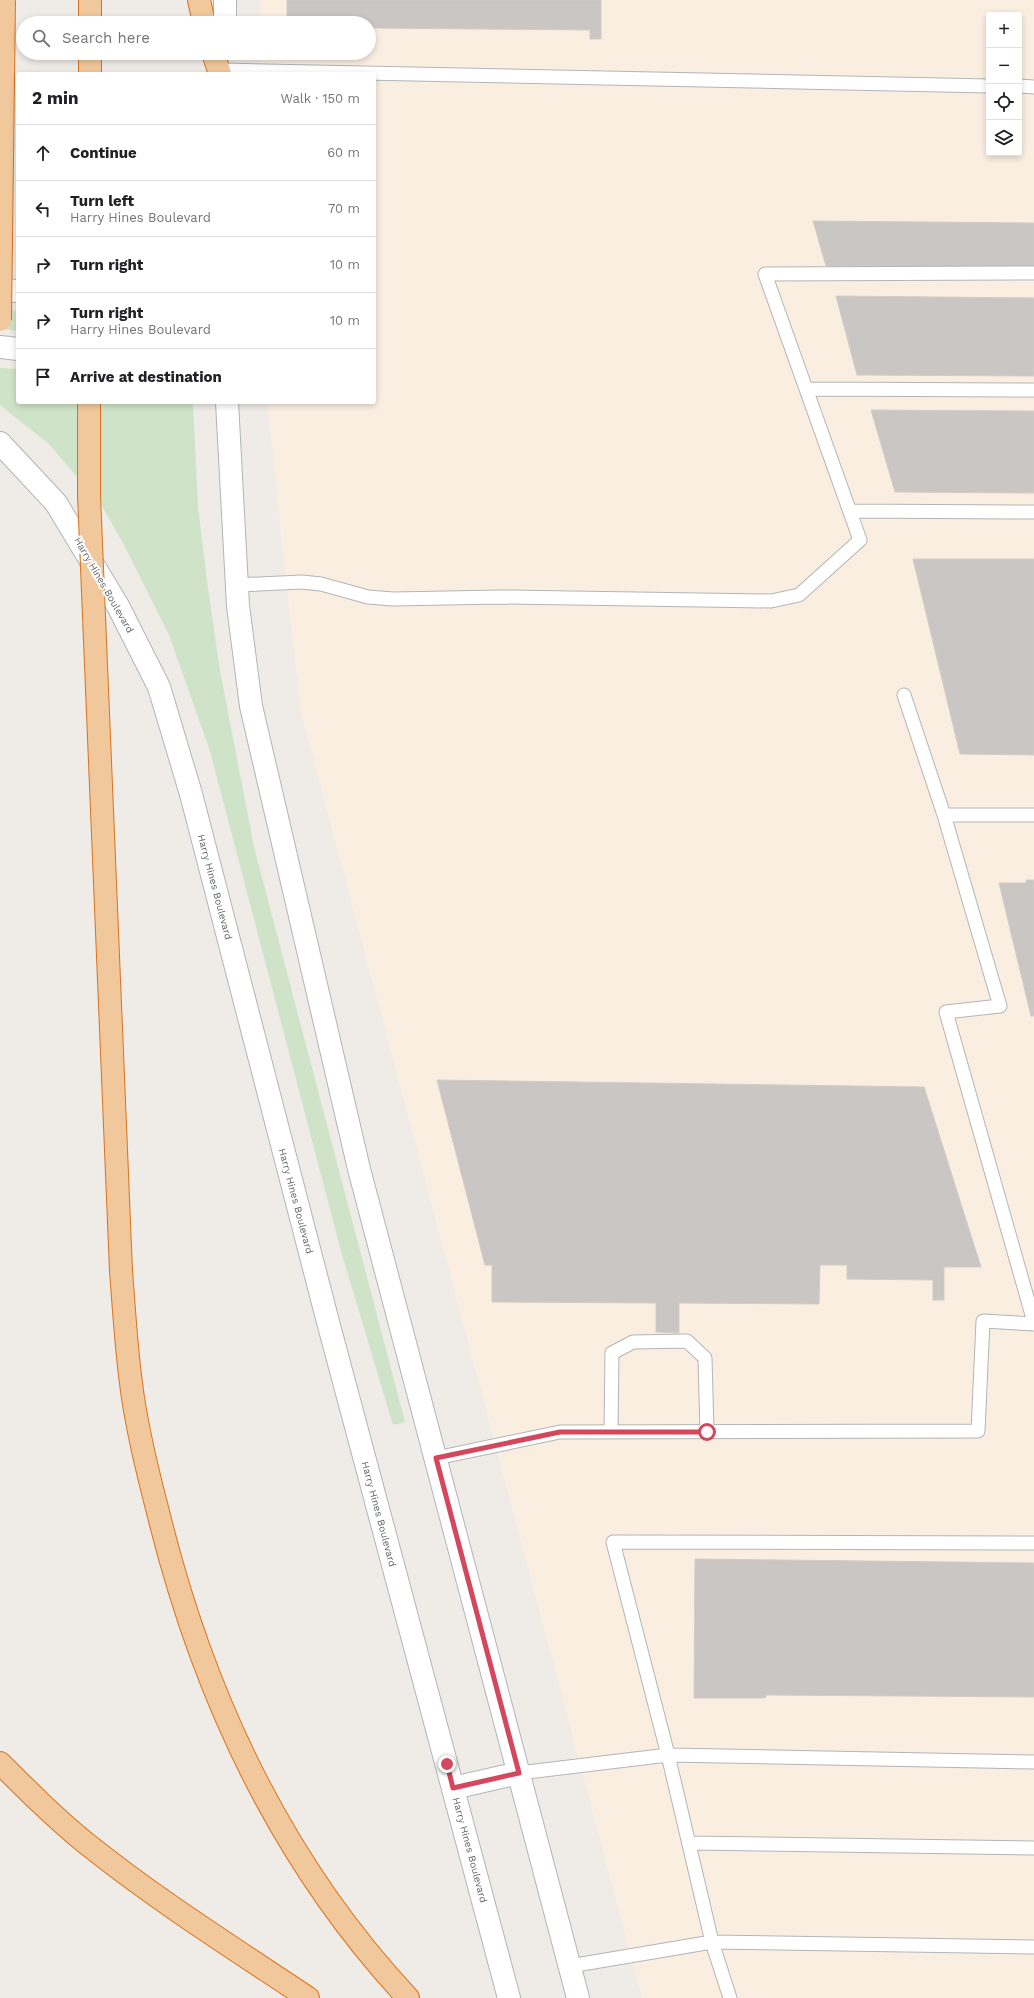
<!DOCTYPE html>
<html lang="en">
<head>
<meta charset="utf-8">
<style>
  body { margin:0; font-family:"Work Sans",sans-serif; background:#f6f6f6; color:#202124 }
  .controls { position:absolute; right:12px; top:12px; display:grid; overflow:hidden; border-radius:4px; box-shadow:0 2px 6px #0003 }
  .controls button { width:36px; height:36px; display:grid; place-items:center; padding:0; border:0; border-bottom:1px solid #e0e0e0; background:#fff; color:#202124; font:20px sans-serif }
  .stop { position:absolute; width:12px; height:12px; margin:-9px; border:3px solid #d5475d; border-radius:50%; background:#fff }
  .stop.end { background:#d5475d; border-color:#fff; box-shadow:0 1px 4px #0008 }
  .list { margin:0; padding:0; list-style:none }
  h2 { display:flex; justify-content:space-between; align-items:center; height:52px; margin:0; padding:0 16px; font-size:17px }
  h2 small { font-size:13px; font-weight:400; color:#757577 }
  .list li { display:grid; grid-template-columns:26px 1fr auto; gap:12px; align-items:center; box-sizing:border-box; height:56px; padding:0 16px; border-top:1px solid #e0e0e0 }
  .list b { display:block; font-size:15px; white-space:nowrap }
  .list p { margin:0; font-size:13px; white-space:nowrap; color:#757577 }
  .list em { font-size:13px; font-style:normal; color:#757577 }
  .icon { flex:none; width:22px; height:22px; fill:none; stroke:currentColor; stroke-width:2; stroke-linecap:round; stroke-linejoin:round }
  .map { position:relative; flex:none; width:1034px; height:1998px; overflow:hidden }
  .search { position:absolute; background:#fff; box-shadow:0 2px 6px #0003; left:16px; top:16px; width:360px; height:44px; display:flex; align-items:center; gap:10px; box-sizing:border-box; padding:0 14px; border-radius:22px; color:#757577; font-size:15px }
  .panel { position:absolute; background:#fff; box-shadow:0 2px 6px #0003; left:16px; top:72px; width:360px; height:332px; border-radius:4px }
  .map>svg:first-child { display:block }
  .commercial { fill:#faeee1; fill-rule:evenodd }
  .green { fill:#cee3c7 }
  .building { fill:#cac6c4; stroke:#d3ccc6 }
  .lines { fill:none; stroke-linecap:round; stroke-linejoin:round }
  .service-casing { stroke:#b2b5b7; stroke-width:15 }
  .secondary-casing { stroke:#b1b5b8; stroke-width:24 }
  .motorway-casing { stroke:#da721c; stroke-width:24 }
  .service { stroke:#fff; stroke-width:13 }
  .secondary { stroke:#fff; stroke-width:22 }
  .motorway { stroke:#f1c89c; stroke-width:22 }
  .motorway-bridge-casing { stroke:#da721c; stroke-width:24; stroke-linecap:butt }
  .motorway-bridge { stroke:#f1c89c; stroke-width:22 }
  .route { stroke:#d5475d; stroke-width:5 }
  .labels { text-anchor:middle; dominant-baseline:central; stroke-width:4; stroke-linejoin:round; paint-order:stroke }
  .street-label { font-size:10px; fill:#5f6365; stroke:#fff }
</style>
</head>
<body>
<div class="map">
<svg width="1034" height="1998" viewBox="0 0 1034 1998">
  <rect width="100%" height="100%" fill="#efebe7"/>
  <path class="commercial" d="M260 0H1034V1998H642L300 709 267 402H374V74H260V53H369V23H260ZM989 15H1019V153H989Z"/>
  <path class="green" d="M0 309 18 311V331L0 329Z
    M0 368 18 369V402H193L198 507 207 581 220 671 254 847 405 1422 393 1425 341 1251 210 751 169 635 123 543 102 506 49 444 0 405Z"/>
  <path class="building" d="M287 0H601V39H590V30L369 28V23H287Z
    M813 221 1034 223V267L826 266Z
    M836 296 1034 298V376L857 375Z
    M871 410 1034 411V493L895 492Z
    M913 559H1034V755L960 754Z
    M1026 880H1034V1016H1031L999 883H1026Z
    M437 1080 924 1087 981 1267H944V1300H933V1280L847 1279V1265H820L819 1304 679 1303V1333L656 1332V1303L492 1302V1265H485Z
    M695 1559 1034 1563V1697L766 1695 765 1698H694Z"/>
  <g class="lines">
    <g class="service-casing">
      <path id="service" d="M224 70 989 86
        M1019 86 1034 87
        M806 389 1034 390
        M850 511 1034 512
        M237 585 302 582 321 584 368 597 393 599 500 597 771 601 799 595 860 540 765 274 1034 273
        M904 695 944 815 1000 1006 946 1012 1034 1322
        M944 815H1034
        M611 1432 612 1353 633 1342 687 1341 705 1358 707 1432
        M436 1458 560 1432 978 1431 983 1321 1034 1324
        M1034 1543 613 1542 668 1755 712 1942 1034 1947
        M519 1773 668 1755 1034 1762
        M689 1843 1034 1848
        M570 1966 712 1942 730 1998"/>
    </g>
    <g class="secondary-casing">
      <path id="secondary" d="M225 23V0
        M0 290 18 291
        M0 347 18 349
        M227 402 238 606 251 706 359 1169 578 1998
        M0 443 56 503 118 606 159 687 191 794 328 1322 509 1998
        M453 1788 519 1773"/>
    </g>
    <g class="motorway-casing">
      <path id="motorway" d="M199 0 204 23
        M90 23V0
        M213 53 220 74
        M90 74V53
        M121 1271C124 1308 126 1346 131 1383 136 1426 147 1470 158 1512 202 1692 280 1861 408 1998
        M0 1763C28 1791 56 1819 87 1844 157 1900 233 1948 308 1998"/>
    </g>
    <use href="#service" class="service"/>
    <use href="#secondary" class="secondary"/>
    <use href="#motorway" class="motorway"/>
    <g class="motorway-bridge-casing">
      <path id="motorway-bridge" d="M0 320 4 0
        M89 402V495L121 1271"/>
    </g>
    <use href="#motorway-bridge" class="motorway-bridge"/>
  </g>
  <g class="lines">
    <path class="route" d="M447 1764 453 1788 519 1773 436 1458 560 1432H707"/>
  </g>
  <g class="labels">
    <g class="street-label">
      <text transform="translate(104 585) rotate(60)">Harry Hines Boulevard</text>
      <text transform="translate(215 887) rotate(75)">Harry Hines Boulevard</text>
      <text transform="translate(296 1201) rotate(75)">Harry Hines Boulevard</text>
      <text transform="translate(379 1514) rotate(75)">Harry Hines Boulevard</text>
      <text transform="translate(470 1850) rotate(75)">Harry Hines Boulevard</text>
    </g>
  </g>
</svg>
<div class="controls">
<button>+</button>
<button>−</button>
<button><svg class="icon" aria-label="locate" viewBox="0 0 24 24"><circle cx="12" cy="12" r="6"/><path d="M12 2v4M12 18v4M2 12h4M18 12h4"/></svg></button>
<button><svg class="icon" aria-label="layers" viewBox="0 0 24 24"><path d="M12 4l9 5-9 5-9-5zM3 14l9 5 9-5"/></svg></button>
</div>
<div class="stop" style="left:707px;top:1432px"></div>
<div class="stop end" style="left:447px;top:1764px"></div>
<div class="search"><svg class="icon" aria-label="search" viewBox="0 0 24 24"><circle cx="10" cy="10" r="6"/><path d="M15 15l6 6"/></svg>Search here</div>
<section class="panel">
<h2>2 min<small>Walk · 150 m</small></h2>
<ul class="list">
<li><svg class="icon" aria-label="ahead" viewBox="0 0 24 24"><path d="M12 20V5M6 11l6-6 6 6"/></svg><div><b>Continue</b></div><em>60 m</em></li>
<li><svg class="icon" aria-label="left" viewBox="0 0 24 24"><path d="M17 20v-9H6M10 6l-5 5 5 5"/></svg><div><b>Turn left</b><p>Harry Hines Boulevard</p></div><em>70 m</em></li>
<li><svg class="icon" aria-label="right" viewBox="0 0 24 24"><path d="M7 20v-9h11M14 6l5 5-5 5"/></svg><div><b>Turn right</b></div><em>10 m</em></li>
<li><svg class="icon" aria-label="right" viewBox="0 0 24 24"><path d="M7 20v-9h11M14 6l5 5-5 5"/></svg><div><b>Turn right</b><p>Harry Hines Boulevard</p></div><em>10 m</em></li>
<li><svg class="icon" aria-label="arrive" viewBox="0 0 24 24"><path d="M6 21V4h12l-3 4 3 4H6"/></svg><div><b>Arrive at destination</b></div></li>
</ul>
</section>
</div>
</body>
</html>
